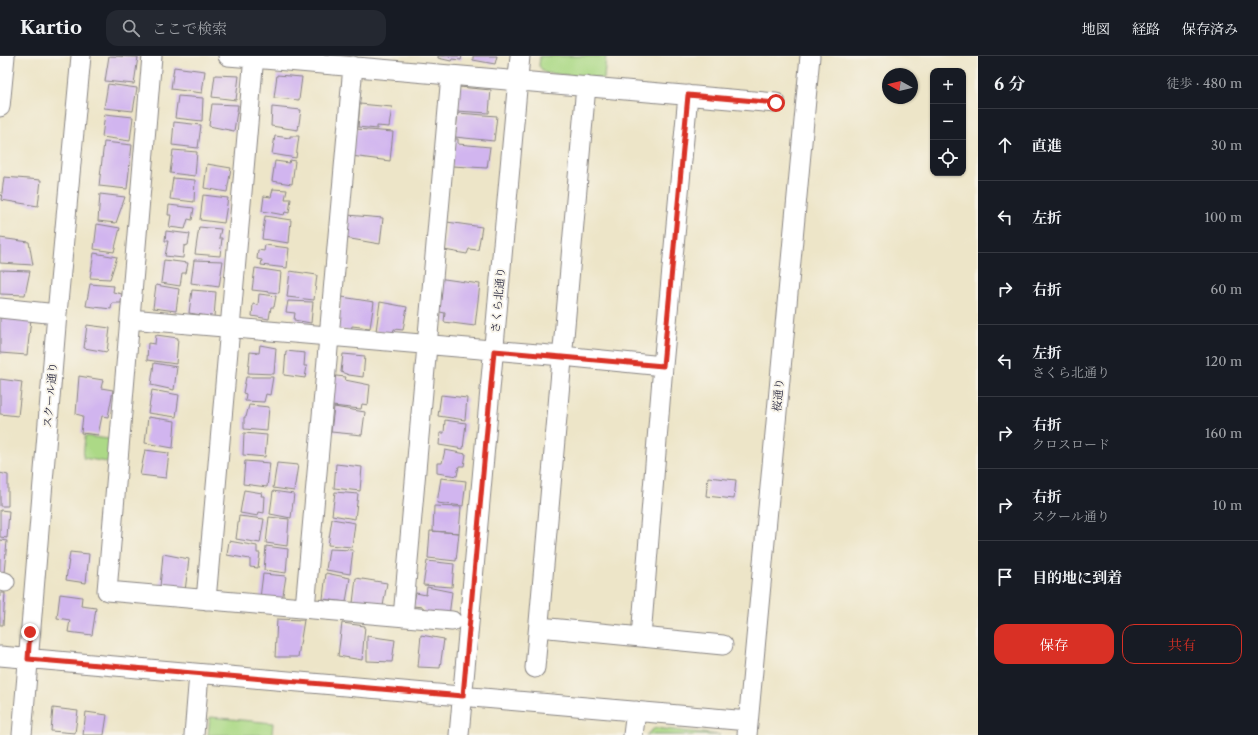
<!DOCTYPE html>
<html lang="ja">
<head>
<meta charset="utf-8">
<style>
  body { margin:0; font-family:"Libre Caslon Text","Noto Serif JP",serif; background:#242831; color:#f1f3f6 }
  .controls { position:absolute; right:12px; top:12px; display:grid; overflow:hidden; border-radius:8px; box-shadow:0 1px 3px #0004 }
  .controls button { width:36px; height:36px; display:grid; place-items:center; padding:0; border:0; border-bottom:1px solid #363941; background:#171b24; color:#f1f3f6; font:20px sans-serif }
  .compass { position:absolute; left:882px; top:12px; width:36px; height:36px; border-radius:50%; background:#171b24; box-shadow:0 1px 3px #0004; rotate:278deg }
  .stop { position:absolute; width:12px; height:12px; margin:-9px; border:3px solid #d93025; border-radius:50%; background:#fff }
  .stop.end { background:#d93025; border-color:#fff; box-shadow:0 1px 4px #0008 }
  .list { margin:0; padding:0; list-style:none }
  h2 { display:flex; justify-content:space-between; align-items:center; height:52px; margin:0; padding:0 16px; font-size:17px }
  h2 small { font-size:13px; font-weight:400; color:#9ea1a6 }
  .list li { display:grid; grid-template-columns:26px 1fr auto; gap:12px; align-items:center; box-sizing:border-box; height:72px; padding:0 16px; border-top:1px solid #363941 }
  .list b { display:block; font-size:15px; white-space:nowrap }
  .list p { margin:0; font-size:13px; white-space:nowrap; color:#9ea1a6 }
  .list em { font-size:13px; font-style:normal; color:#9ea1a6 }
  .actions { display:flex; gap:8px; padding:12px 16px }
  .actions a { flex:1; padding:9px 0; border:1px solid #d93025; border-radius:12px; text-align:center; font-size:14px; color:#d93025 }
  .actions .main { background:#d93025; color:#fff }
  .icon { flex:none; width:22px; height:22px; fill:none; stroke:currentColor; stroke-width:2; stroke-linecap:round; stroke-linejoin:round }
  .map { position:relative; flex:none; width:978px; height:679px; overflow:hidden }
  header { display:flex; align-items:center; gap:24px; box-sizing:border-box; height:56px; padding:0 20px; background:#171b24; border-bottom:1px solid #363941 }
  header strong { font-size:19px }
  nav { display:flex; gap:22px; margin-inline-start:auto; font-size:14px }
  .search { width:280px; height:36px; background:#242831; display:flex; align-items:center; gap:10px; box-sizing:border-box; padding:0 14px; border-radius:12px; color:#9ea1a6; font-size:15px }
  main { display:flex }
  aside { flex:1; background:#171b24 }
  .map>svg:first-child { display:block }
  .green { fill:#acd986; stroke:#677e60 }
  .building { fill:#d1b5ef }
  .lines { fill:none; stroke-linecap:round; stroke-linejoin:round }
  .minor-casing { stroke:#888482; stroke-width:21 }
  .minor { stroke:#fff; stroke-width:19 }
  .route { stroke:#d93025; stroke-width:5 }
  .labels { text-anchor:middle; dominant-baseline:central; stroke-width:3.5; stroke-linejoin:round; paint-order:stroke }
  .street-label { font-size:11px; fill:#22223b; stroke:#f7f3e8 }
</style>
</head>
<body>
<header>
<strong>Kartio</strong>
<div class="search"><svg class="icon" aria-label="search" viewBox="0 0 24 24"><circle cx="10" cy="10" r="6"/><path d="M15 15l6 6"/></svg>ここで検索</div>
<nav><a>地図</a><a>経路</a><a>保存済み</a></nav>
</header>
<main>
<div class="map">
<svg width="978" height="679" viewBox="0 0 978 679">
  <rect width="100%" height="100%" fill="#f7f3e8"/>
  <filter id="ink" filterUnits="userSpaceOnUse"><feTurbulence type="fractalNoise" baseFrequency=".025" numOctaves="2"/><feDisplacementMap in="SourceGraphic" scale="8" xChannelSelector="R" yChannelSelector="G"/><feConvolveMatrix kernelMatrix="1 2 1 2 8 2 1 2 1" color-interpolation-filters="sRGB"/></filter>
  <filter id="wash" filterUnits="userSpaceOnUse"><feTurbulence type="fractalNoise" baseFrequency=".012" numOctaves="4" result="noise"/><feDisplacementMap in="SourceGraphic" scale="16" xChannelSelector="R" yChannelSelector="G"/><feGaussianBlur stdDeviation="0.9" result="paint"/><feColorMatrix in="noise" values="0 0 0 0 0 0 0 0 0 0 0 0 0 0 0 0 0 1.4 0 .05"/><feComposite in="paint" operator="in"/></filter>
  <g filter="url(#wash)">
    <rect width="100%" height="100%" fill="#ede5c8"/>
    <path class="green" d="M540 0H606L604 23 545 17 539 10Z
      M85 380 116 384 113 407 83 402Z
      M210 661 273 667 272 679H208Z
      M655 672 720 679H646Z"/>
    <g id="blocks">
      <path class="building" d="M109 0 138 1 134 28 105 25Z
        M438 0H462L461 4 452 3 451 5 438 2Z
        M473 0H497L495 8 473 4Z
        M174 11 205 15 202 37 171 33Z
        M215 19 239 20 236 44 212 41Z
        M277 19 302 21 299 44 274 42Z
        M108 28 137 32 133 55 104 52Z
        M459 31 491 34 489 57 456 55Z
        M178 40 203 42 202 65 175 62Z
        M212 48 238 49 234 75 209 70Z
        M360 48 392 51 389 71 377 70V73L358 71Z
        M272 51 301 54 298 74 271 70Z
        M458 57 497 60 494 85 455 81Z
        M105 58 133 61 130 85 102 81Z
        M174 66 201 69 198 92 172 89Z
        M356 73 393 76 390 105 351 100Z
        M275 80 290 82V80H299L296 102 272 98Z
        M447 83H458V88L490 91 487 112 452 110Z
        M104 86 132 89 127 133 99 130Z
        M173 94 197 96 195 120 170 117Z
        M290 104 295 105 292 128 272 125 275 105 289 107Z
        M207 108 231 112 227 136 204 132Z
        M4 121 41 124 38 150 1 144Z
        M173 122 195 124 194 146 170 143Z
        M273 133 287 134 285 143H291L289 157 285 156 284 159 262 155 264 140 271 141Z
        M100 138 125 141 116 167 98 165Z
        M203 139 228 142 224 167 200 164Z
        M169 149 194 152 192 164 188 163 185 173 169 171 171 159H168Z
        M347 159 383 162 380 188 345 182Z
        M265 160 291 164 289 187 262 183Z
        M447 166 482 171 478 194 469 193 467 198 444 194Z
        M97 168 120 172 114 196 94 193Z
        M199 171 221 173 219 182H222L220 200 195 198Z
        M166 175 190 178 188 189 184 190 183 202 165 200 168 185H165Z
        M0 182 29 186 33 209 0 207Z
        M265 189 289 192 287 212 261 209 262 204 257 203 258 194 264 195Z
        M94 197 117 201 110 223 90 222Z
        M164 204 188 207 186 217H182L180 230 161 227Z
        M194 204 223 205 219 231 191 227Z
        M255 212 281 216 279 237 252 234Z
        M0 214 30 215 25 239 0 238Z
        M290 215 317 219 314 244 287 241Z
        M437 222 480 228 475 270 444 266 445 257 435 255Z
        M90 228 114 230 113 236 122 238 121 247H112L111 253 86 250Z
        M156 229 179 233 176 255 153 252Z
        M192 234 216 236 214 261 189 257Z
        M259 238 276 240 274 251H271L269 263 252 260 253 248 258 249Z
        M342 241 374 246 370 272 352 270 351 275 337 273Z
        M288 245 313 246 311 267 294 264 295 257 286 256Z
        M380 246 407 251 403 274 394 273 393 278 376 275Z
        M0 262 31 263 27 299 0 297Z
        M87 269 110 272 107 296 84 292Z
        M156 279 178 282 176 308 147 304 148 287 155 288Z
        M260 289 276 292 274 318 248 317 250 296 259 297Z
        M286 295 305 297 304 310H307L305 322 284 319Z
        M343 298 365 300 363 321 349 319 341 316Z
        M154 307 177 311 174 334 151 329Z
        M79 320 103 324 101 332 113 334 108 361 102 360 98 379 81 377 83 360 76 358Z
        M336 320 346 321 345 324 370 329 368 349 362 348 361 353 332 350V323Z
        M246 321H273L270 339 266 338 264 346 245 345 246 338 243 337Z
        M0 323 22 326 18 360 0 358Z
        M152 334 179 339 176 361 148 357Z
        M441 339 467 342 465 364 438 360Z
        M249 349 269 351 267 375 244 373V361H246Z
        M334 351 365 356 362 379 331 376Z
        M148 361 175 365 173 392 145 387Z
        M445 364 466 367 463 393 439 389 440 377H444Z
        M244 377 267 379 265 401 243 399Z
        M145 394 169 397 166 422 140 419Z
        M445 394 466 398 464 410H459L457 420 437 417V407H442Z
        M245 405 270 407 267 431 243 428Z
        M277 407 298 409 294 435 273 432Z
        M336 408 362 411 360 435 334 432Z
        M0 417 8 419V450H0Z
        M708 421 736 424 734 443 706 440Z
        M441 422 466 425 463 450 437 447Z
        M244 434 262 437 261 440H265L264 457 259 456 258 460 240 457Z
        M273 435 294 438 291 462 270 458Z
        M335 436 358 438 355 463 332 459Z
        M434 450 461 451 459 477 433 475Z
        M0 454 9 455 7 482 0 481Z
        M239 460 264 463 260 487 236 483Z
        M269 461 289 463 287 490 266 487Z
        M332 463 355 467 352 491 328 489Z
        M430 475 459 477 456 505 428 502Z
        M0 484 7 485 4 517 0 516Z
        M229 485 257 490V497H260L258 512 250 511V503L227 499Z
        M266 490 288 493 286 517 264 514Z
        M329 493 353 494 350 518 326 514Z
        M70 496 89 498 86 527 66 524Z
        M163 498 189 503 185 535 160 531Z
        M427 505 454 508 452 531 423 529Z
        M326 517 350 522 346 546 323 543Z
        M263 518 286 520 282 545 260 542Z
        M356 522 387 527 383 550 353 547Z
        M427 531 452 536 449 560 424 557 423 551 413 550 416 537 426 539Z
        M0 537H5L3 569H0Z
        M60 538 82 541 81 550 96 552 92 579 68 576 70 564 57 562Z
        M277 563 304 564 298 601H275Z
        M342 567 365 570 362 604 338 600Z
        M421 579 444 583 440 612 418 611Z
        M367 580 395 584 392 606 367 605Z
        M53 652 78 655 75 677 51 675Z
        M86 656 107 659 104 679H83Z"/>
    </g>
  </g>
  <g filter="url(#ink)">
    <use href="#blocks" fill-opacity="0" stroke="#888482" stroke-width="1"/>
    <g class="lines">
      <g class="minor-casing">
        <path id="minor" d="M152 0 107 535 452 565
          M228 0 776 47
          M0 51 5 0
          M0 252 57 258
          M130 263 562 300 663 310
          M0 525 5 526
          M206 544 254 0
          M305 552 353 10
          M403 561 451 19
          M539 571 723 589
          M641 581 663 310 688 39
          M0 600 748 665
          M535 612 586 30
          M22 679 57 258 81 0
          M194 679 199 618
          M459 679 520 0
          M633 679 636 655
          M747 679 810 0"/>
      </g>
      <use href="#minor" class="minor"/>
    </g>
  </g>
  <g class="lines" filter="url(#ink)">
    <path class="route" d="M30 576 28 603 463 640 494 295 663 310 688 39 776 47"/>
  </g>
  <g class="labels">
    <g class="street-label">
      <text transform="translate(498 244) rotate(-85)">さくら北通り</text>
      <text transform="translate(50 339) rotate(-85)">スクール通り</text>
      <text transform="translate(778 339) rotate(-85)">桜通り</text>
    </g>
  </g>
</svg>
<div class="controls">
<button>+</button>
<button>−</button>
<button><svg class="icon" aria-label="locate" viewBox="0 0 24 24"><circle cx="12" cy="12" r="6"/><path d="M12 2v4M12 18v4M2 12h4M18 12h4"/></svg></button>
</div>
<svg class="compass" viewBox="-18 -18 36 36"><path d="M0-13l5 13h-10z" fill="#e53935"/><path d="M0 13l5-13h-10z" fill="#9ea1a6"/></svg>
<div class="stop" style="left:776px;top:47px"></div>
<div class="stop end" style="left:30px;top:576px"></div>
</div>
<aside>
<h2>6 分<small>徒歩 · 480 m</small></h2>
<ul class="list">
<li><svg class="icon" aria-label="ahead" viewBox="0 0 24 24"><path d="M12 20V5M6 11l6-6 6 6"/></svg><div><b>直進</b></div><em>30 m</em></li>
<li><svg class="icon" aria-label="left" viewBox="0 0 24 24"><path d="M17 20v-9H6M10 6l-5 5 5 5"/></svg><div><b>左折</b></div><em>100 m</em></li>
<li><svg class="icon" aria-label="right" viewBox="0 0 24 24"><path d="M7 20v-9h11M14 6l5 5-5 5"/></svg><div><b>右折</b></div><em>60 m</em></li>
<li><svg class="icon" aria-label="left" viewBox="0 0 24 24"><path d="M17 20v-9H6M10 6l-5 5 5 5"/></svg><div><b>左折</b><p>さくら北通り</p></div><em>120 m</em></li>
<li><svg class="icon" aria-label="right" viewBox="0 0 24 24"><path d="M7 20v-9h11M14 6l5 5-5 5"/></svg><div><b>右折</b><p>クロスロード</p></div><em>160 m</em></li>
<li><svg class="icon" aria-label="right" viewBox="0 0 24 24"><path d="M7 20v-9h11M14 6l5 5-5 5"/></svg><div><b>右折</b><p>スクール通り</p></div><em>10 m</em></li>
<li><svg class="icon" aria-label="arrive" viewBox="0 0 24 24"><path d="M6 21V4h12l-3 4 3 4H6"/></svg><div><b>目的地に到着</b></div></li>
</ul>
<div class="actions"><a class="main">保存</a><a>共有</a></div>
</aside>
</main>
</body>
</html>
